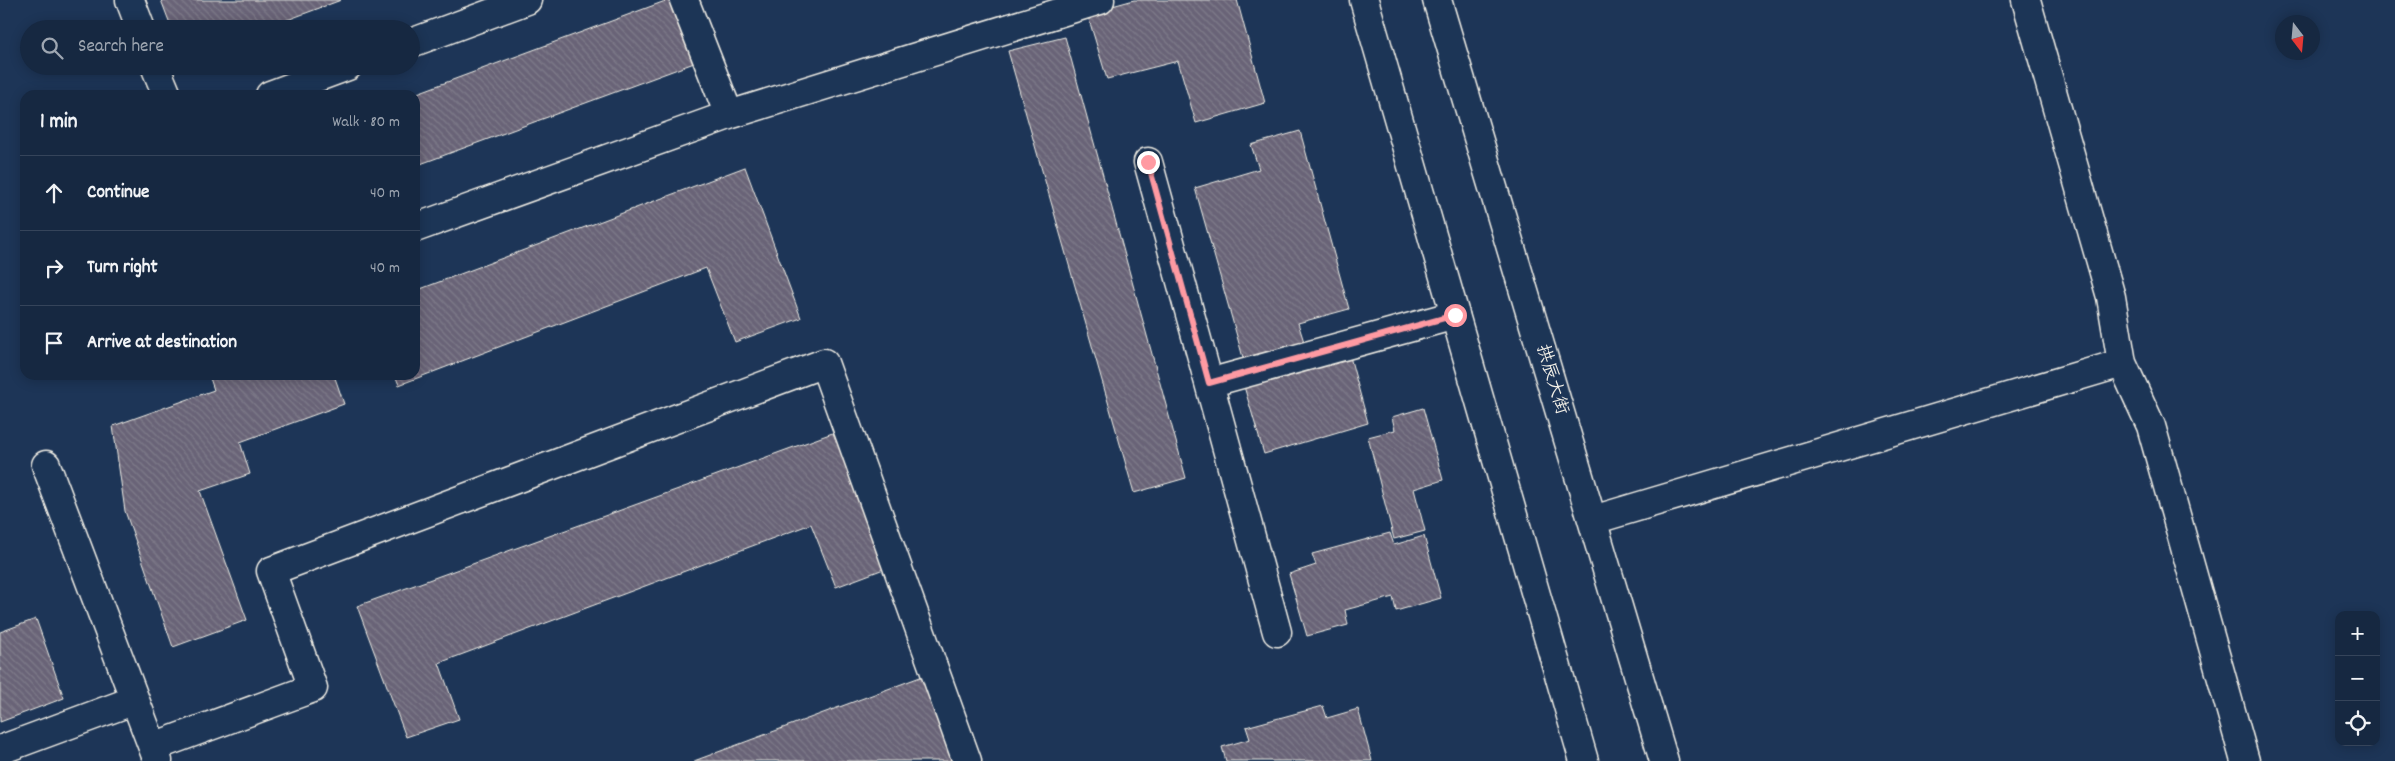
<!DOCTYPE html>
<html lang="en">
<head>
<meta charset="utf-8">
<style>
  body { margin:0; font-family:Dekko,"LXGW WenKai TC",sans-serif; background:#23344c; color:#f1f3f6 }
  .controls { position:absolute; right:15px; bottom:15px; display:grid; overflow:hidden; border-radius:10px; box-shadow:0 2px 12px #0003 }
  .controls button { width:45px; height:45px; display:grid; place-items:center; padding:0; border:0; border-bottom:1px solid #35445a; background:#162841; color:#f1f3f6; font:25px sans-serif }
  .compass { position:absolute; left:2275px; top:15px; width:45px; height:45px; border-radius:50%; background:#162841; box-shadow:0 2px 12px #0003; rotate:164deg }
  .stop { position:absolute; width:15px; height:15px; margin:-11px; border:4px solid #ff9aa2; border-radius:50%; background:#fff }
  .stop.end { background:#ff9aa2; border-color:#fff; box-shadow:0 1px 5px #0008 }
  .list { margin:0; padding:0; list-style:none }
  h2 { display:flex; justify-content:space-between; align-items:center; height:65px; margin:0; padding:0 20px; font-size:21px }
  h2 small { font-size:16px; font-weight:400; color:#9ea6b1 }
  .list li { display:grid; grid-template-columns:32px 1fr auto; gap:15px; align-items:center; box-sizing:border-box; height:75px; padding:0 20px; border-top:1px solid #35445a }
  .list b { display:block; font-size:19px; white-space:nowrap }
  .list em { font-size:16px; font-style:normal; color:#9ea6b1 }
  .icon { flex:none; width:28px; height:28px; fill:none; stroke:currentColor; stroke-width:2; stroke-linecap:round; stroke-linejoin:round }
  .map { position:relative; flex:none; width:2395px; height:761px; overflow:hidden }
  .search { position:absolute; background:#162841; box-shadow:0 2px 12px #0003; left:20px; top:20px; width:400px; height:55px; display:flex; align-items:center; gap:12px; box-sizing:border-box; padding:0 18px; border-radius:28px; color:#9ea6b1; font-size:19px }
  .panel { position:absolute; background:#162841; box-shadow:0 2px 12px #0003; left:20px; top:90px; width:400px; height:290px; border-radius:15px }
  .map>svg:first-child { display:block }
  .building { fill:url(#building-back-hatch); stroke:#f4f1e8 }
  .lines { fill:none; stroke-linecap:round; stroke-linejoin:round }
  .minor-casing { stroke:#f4f1e8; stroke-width:31 }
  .tertiary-casing { stroke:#f4f1e8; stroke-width:31 }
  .minor { stroke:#1d3557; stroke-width:28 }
  .tertiary { stroke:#1d3557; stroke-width:28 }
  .route { stroke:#ff9aa2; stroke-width:6 }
  .labels { text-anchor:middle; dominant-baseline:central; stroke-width:5; stroke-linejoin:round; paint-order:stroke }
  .street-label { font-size:18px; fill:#f4f1e8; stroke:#1d3557 }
</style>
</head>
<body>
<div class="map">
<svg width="2395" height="761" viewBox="0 0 2395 761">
  <defs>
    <pattern id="building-back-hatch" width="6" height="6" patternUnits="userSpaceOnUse" patternTransform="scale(1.25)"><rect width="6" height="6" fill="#696477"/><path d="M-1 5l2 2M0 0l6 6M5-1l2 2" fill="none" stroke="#7f7b8a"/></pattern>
  </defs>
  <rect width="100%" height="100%" fill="#1d3557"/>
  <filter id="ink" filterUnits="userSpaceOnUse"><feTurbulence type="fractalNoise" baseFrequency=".02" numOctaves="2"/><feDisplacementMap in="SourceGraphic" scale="10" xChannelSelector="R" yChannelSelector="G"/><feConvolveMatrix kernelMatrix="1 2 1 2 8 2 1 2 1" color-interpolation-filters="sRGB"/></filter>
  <g filter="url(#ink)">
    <path class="building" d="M161 0H341L263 29H172Z
      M668 0H671L694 63 415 166V95H412Z
      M1134 0H1237L1265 103 1196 123 1178 61 1107 79 1087 13Z
      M1065 37 1186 478 1134 493 1008 51Z
      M1300 131 1349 309 1298 323 1305 345 1244 361 1195 188 1259 169 1251 145Z
      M745 167 801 318 735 342 706 268 399 385 395 375H415V291Z
      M1349 353 1368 423 1264 454 1243 383Z
      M209 375H334L344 404 240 442 250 474 200 491 247 620 173 647 125 511 113 426 214 390Z
      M1423 408 1443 480 1414 489 1425 531 1394 539 1368 437 1395 430 1392 417Z
      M838 431 889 567 836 587 811 524 439 663 459 719 406 737 357 606Z
      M1390 533 1394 545 1424 536 1441 598 1396 611 1393 597 1345 610 1348 625 1307 636 1289 574 1316 565 1312 554Z
      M36 619 64 698 0 722V632Z
      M923 676 955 761H694Z
      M1323 706 1327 718 1358 709 1372 761H1226L1222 747 1250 739 1246 727Z"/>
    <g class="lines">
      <g class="minor-casing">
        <path id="minor" d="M130 0 141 29
          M684 0 729 115
          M2026 0 2111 297 2122 363 2151 426 2245 761
          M411 43 527 0
          M155 66 167 95
          M270 95 348 66
          M1148 162 1209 383
          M415 228 729 115 1100 0
          M46 465 158 761
          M1593 520 2122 363
          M1277 632 1209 383 1455 315
          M153 747 313 688 271 571 824 363 967 761
          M0 750 135 700"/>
      </g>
      <g class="tertiary-casing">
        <path id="tertiary" d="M1364 0 1584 761
          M1437 0 1664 761"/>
      </g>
      <use href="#minor" class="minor"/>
      <use href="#tertiary" class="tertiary"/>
    </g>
  </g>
  <g class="lines" filter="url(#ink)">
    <path class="route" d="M1148 162 1209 383 1455 315"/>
  </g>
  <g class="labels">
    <g class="street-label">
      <text transform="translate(1551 380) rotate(73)">拱辰大街</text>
    </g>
  </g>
</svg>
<div class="controls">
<button>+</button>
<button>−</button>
<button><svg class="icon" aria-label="locate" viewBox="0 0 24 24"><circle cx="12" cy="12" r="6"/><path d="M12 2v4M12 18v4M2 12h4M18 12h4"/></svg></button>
</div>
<svg class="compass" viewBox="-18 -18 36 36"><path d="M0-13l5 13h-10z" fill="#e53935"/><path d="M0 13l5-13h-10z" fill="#9ea6b1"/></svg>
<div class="stop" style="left:1455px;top:315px"></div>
<div class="stop end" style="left:1148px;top:162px"></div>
<div class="search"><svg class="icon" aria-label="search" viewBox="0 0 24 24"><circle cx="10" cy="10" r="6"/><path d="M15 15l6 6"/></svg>Search here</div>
<section class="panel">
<h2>1 min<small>Walk · 80 m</small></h2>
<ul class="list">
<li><svg class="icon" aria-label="ahead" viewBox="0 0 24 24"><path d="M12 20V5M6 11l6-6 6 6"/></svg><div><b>Continue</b></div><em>40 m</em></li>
<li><svg class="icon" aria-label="right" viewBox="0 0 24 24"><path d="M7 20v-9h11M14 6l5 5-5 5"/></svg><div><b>Turn right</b></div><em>40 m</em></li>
<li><svg class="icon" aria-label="arrive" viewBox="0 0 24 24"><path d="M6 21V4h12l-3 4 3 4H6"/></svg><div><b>Arrive at destination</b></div></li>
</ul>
</section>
</div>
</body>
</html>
